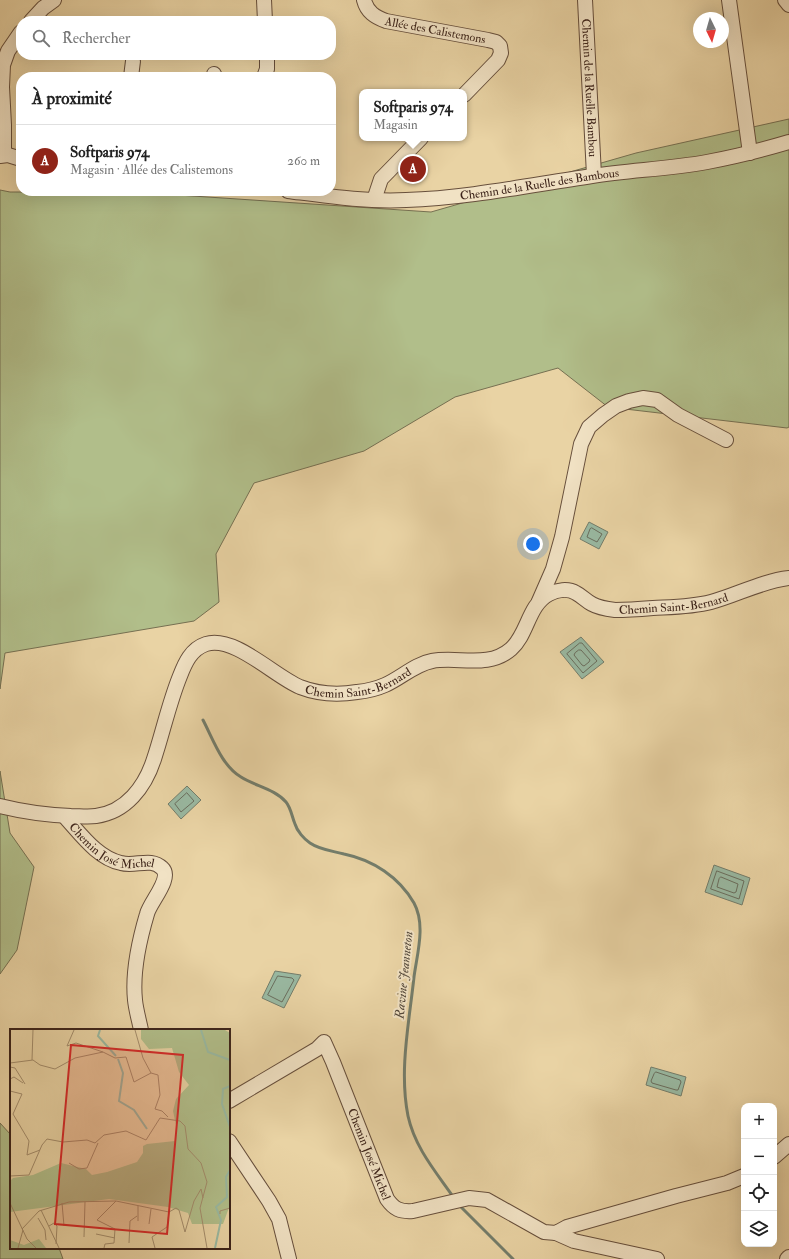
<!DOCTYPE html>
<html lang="fr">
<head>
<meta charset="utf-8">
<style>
  body { margin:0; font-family:"IM FELL Double Pica",serif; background:#f6f6f6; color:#222 }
  .controls { position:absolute; right:12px; bottom:12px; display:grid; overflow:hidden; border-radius:8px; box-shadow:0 4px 16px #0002 }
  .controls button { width:36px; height:36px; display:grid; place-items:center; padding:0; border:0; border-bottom:1px solid #e0e0e0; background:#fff; color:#222; font:20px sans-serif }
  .compass { position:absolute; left:693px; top:12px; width:36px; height:36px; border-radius:50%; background:#fff; box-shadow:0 4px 16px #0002; rotate:175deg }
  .you { position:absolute; left:533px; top:544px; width:14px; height:14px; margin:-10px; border:3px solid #fff; border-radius:50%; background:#1a73e8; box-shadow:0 0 0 6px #1a73e833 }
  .badge { display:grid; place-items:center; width:26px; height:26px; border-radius:50%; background:#8f2418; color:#fff; font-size:13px; font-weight:700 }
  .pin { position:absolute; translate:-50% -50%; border:2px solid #fff; box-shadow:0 1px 4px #0006 }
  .popup { position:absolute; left:359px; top:89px; width:108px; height:52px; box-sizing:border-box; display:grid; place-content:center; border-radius:8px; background:#fff; filter:drop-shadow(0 1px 3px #0005); font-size:13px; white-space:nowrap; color:#767676 }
  .popup b { font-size:15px; color:#222 }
  .popup::after { content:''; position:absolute; left:50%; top:100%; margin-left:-8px; border:8px solid transparent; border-top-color:#fff }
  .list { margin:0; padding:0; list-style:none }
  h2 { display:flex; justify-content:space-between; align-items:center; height:52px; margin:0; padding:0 16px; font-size:17px }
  h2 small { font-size:13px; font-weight:400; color:#767676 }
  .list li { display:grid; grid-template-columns:26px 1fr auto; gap:12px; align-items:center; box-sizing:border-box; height:72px; padding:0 16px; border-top:1px solid #e0e0e0 }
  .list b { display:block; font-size:15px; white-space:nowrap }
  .list p { margin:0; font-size:13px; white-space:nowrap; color:#767676 }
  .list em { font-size:13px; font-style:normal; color:#767676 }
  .icon { flex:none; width:22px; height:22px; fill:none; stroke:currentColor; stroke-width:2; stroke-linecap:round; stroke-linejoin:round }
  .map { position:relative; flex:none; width:789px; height:1259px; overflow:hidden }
  .search { position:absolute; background:#fff; box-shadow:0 4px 16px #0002; left:16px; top:16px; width:320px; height:44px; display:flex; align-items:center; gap:10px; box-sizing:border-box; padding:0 14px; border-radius:16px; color:#767676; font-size:15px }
  .panel { position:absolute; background:#fff; box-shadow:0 4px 16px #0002; left:16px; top:72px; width:320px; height:124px; border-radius:16px }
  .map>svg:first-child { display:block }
  .green { fill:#b1be8a; stroke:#767052 }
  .water { fill:#99b9a2; stroke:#747d6b }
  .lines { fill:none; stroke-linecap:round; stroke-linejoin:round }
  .shore { stroke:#6a6e5e; stroke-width:1 }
  .stream { stroke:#747d6b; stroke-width:3 }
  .minor-casing { stroke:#674f3c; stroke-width:16 }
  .minor { stroke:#f1e2c4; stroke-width:14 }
  .labels { text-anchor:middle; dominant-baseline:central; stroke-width:4; stroke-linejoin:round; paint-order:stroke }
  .street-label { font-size:12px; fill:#3c2319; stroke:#f1e2c4 }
  .water-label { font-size:13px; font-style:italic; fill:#53483b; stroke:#f1e2c4 }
  .inset-river { fill:none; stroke:#99b9a2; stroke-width:2 }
  .inset-road { fill:none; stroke:#a48d6c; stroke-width:1 }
  .view { fill:#d62828; fill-opacity:0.15; stroke:#d62828; stroke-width:2 }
  .inset-edge { fill:none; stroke:#3c2319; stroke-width:2 }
</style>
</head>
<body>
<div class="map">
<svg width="789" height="1259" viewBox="0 0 789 1259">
  <rect width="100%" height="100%" fill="#e9d3a4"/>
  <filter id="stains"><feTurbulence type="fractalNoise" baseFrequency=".005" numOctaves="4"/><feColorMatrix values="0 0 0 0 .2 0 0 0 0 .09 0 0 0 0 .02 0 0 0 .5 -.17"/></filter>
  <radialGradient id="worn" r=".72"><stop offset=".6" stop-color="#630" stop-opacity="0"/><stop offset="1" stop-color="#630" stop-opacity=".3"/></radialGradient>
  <path class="green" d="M789 119V427L787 428 608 407 558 368 455 397 364 451 254 483 216 554 219 602 194 621 5 653 0 689V190L10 192H133L431 212 636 153Z
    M0 771 10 833 34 867 17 950 0 974Z
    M0 1123 11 1135V1248H59L63 1259H0Z"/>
  <path class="water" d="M589 522 608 532 599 549 580 539Z
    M581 637 604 662 582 679 560 652Z
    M187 786 201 800 181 819 168 804Z
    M714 865 750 878 742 905 705 892Z
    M275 971 301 975 284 1008 262 998Z
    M651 1067 686 1077 681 1096 646 1085Z"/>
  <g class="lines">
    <path class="shore" d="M592 528 602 534 597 542 587 537 590 529Z
      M580 643H582L597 661 583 673 567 654Z
      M579 650H581L590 660 589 662 584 666 582 665 574 655 575 653Z
      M187 793 194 801 181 812 175 804Z
      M717 871 744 881 739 899 711 889Z
      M721 877 738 884 736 892 734 893 717 887 719 879Z
      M278 976 292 978 294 980 282 1002 268 995Z
      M656 1072 680 1080 681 1082 678 1090H676L652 1083 651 1081 654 1074Z"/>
    <path class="stream" d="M203 720C213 739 222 766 241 777 255 786 275 789 286 802 291 808 292 817 295 824 297 831 304 839 310 843 320 850 333 851 344 854 373 860 399 877 414 903 426 925 417 954 414 977 409 1023 399 1071 408 1116 415 1148 436 1172 454 1198
      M458 1204 513 1259"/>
    <g class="minor-casing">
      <g id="minor">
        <path d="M264 0 265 21"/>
        <path id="s1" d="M364 0C367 12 375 17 386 21L488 40 496 42 500 46 501 53 498 60 464 95"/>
        <path id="s2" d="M585 0 594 175"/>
        <path d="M729 0 750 153"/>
        <path d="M785 0 789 5"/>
        <path d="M31 21 43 8 54 0"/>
        <path d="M214 74 215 77"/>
        <path d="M131 77 133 61"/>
        <path d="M264 77 267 69V55"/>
        <path d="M4 155V125L2 87 3 65 8 51 21 32"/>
        <path d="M0 156 8 155 21 159"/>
        <path id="s3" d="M288 191C327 196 366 202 406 200 468 198 530 185 592 176 630 170 669 169 707 162 735 157 762 150 789 142"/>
        <path d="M374 200 381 179 421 138"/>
        <path d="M539 601 553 569 562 537 581 444 589 427 603 415 616 406 629 401 643 398 657 400 678 415 726 440"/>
        <path id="s4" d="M0 806C24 812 47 815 71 816 79 816 88 817 96 816 126 812 145 787 154 759 163 732 169 703 180 676 185 663 191 649 206 644 234 635 274 676 300 687 318 694 338 695 357 692 367 691 376 689 385 685 401 678 415 664 432 661 458 656 488 669 511 649 528 634 528 605 549 594 557 590 568 588 576 593 582 596 586 601 592 604 599 608 607 609 615 610 628 610 641 609 653 608 672 607 692 607 711 602 737 595 762 581 789 578"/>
        <path id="s5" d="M64 816C80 833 97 858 121 863 135 867 151 857 162 868 173 878 150 902 147 914 139 941 132 971 135 1000 136 1010 139 1020 141 1030"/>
        <path id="s6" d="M229 1101 317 1049 324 1042 333 1062 387 1199C394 1209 400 1212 413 1211L469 1198 487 1200 544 1232 556 1233 567 1227 676 1196 727 1183 744 1176"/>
        <path d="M229 1141 269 1201 279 1219 289 1259"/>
        <path d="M774 1157 789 1144"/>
        <path d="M556 1233 574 1241 657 1259"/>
        <path d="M787 1259 789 1257"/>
      </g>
    </g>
    <use href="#minor" class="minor"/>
  </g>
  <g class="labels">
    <g class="street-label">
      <text stroke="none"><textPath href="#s1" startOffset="82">Allée des Calistemons</textPath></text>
      <text stroke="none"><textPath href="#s2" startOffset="88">Chemin de la Ruelle Bambou</textPath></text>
      <text stroke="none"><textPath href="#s3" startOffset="253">Chemin de la Ruelle des Bambous</textPath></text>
      <text stroke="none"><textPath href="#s4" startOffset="838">Chemin Saint-Bernard</textPath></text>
      <text stroke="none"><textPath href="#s4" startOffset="479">Chemin Saint-Bernard</textPath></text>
      <text stroke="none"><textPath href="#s5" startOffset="60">Chemin José Michel</textPath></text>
      <text stroke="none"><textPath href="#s6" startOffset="233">Chemin José Michel</textPath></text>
    </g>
    <g class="water-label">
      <text transform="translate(404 975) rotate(-84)">Ravine Jeanneton</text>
    </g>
  </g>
  <g transform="translate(10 1029)">
    <rect width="220" height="220" fill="#e9d3a4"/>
    <path d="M131 1H215L220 4V176L213 195H182L178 184 158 178 99 170 0 183V152L3 149 23 146 51 134 76 140 82 146 97 143 127 133 133 124V117L137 115 165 112 167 101 163 82 166 70 179 56 169 43 162 19 139 20 131 10ZM29 210 36 219H0V211L14 216Z" fill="#b1be8a"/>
    <path class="inset-river" d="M90 1 88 7 106 27M191 1 198 23 220 31M108 30 113 44 109 72 124 81 137 100M220 57 213 60 212 75 220 98M205 219 211 191 206 178 217 168 216 148 220 141"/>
    <path class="inset-road" d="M64 1 57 17 66 14 93 23M125 1 133 29 141 44M22 31 23 1M0 34 23 31 30 36 45 40 65 29 93 23 105 29 116 28 124 53 141 44 148 46 150 66 145 80 152 82 158 88M0 38 5 39 15 55M0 50 4 48 13 54M0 62 12 65 3 85 19 112 17 126 30 121M59 134 69 140 77 139 88 114M0 147 19 146 32 116 37 110 53 113 77 111 85 114 94 106 116 102 136 111 150 89 170 92 175 97 178 120 191 134 197 153 190 179 197 219M0 174 17 210 26 219M52 174 54 197M31 181 49 219M159 183 166 179 169 181 175 203 184 172 191 160 193 169M210 185V182L220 179M28 189 35 201 36 211M128 192V177M139 195 141 180M39 197 44 194 47 197 46 215M12 200 29 182 59 173 106 172 159 183M86 205 105 209M74 208 75 173M119 214 120 192 127 187M8 219 13 201M94 219 95 215 104 214 105 200 87 191 106 172M145 219 142 208 157 198 159 183"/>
    <path class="view" d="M61 16 173 26 157 205 45 195Z"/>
    <rect width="220" height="220" class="inset-edge"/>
  </g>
  <rect width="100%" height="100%" filter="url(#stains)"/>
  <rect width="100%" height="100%" fill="url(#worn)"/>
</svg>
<div class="controls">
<button>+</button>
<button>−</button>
<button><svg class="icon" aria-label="locate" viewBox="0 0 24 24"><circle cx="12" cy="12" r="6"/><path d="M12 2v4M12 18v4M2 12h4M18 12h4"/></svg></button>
<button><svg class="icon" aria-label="layers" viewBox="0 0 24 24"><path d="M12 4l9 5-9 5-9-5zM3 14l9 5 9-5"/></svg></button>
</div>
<svg class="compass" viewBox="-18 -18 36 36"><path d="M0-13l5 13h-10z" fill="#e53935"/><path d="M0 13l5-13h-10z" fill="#767676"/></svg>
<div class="you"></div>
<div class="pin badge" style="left:413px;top:169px">A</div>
<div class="popup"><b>Softparis 974</b>Magasin</div>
<div class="search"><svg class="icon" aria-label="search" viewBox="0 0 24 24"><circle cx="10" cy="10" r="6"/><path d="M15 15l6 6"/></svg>Rechercher</div>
<section class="panel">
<h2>À proximité<small></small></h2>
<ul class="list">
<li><span class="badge">A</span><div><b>Softparis 974</b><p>Magasin · Allée des Calistemons</p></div><em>260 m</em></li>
</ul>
</section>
</div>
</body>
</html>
